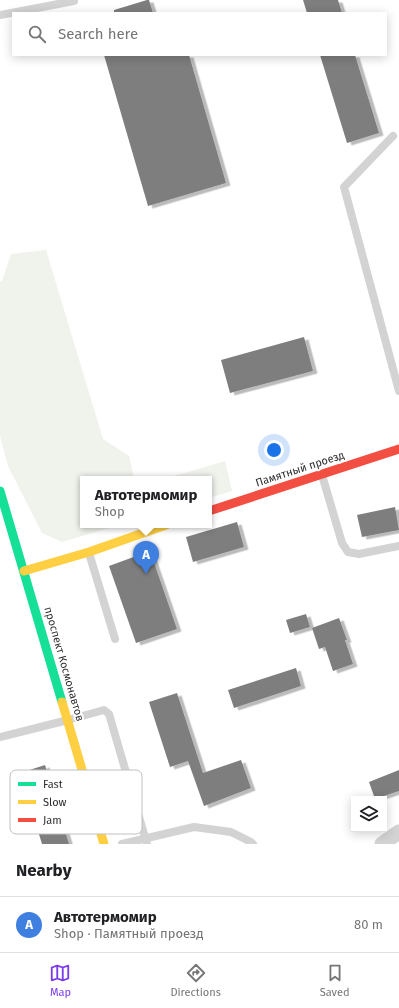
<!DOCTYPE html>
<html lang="en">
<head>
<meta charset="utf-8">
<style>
  body { margin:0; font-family:"Fira Sans",sans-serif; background:#f6f6f6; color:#202124 }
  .controls { position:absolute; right:12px; bottom:12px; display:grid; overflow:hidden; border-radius:0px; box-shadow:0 2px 10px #0003 }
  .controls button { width:36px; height:36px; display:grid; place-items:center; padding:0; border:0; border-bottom:1px solid #e0e0e0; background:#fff; color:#202124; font:20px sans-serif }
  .you { position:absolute; left:274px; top:450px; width:14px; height:14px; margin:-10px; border:3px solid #fff; border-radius:50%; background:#1a73e8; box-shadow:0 0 0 6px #1a73e833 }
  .badge { display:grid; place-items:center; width:26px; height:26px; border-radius:50%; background:#7c3aed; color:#fff; font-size:13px; font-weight:700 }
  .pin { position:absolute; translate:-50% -33px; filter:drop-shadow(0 1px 2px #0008) }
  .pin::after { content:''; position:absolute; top:21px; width:14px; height:12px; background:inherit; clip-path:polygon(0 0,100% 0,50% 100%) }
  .popup { position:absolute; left:80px; top:476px; width:132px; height:52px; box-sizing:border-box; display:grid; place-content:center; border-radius:0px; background:#fff; filter:drop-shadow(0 1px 3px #0005); font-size:13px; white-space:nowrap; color:#757577 }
  .popup b { font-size:15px; color:#202124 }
  .popup::after { content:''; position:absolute; left:50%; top:100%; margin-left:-8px; border:8px solid transparent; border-top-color:#fff }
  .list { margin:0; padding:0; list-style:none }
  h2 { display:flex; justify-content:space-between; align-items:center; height:52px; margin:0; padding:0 16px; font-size:17px }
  h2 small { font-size:13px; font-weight:400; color:#757577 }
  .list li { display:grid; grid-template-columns:26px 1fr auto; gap:12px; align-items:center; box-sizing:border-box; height:56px; padding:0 16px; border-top:1px solid #e0e0e0 }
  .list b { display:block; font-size:15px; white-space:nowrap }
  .list p { margin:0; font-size:13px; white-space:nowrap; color:#757577 }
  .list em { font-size:13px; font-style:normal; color:#757577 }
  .icon { flex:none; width:22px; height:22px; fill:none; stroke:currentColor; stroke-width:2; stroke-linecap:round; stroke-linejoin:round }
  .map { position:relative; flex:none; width:399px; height:844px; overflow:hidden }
  .search { position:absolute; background:#fff; box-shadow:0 2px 10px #0003; left:12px; right:12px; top:12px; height:44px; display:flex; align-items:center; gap:10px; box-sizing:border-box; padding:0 14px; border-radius:0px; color:#757577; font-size:15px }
  .sheet { height:108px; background:#fff }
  nav { display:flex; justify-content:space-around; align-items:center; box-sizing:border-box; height:56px; border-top:1px solid #e0e0e0; background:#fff; font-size:11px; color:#757577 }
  nav a { display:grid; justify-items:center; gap:2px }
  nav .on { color:#7c3aed }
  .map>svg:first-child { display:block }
  .green { fill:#f0f3ec }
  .building { fill:#7e7e7e; filter:url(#shadow) }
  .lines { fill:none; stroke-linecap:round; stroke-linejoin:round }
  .lane { stroke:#d3d3d3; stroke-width:8 }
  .street { stroke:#d3d3d3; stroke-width:15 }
  .fast { stroke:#16e098; stroke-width:9 }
  .slow { stroke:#ffcf43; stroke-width:9 }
  .jam { stroke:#f24e42; stroke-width:9 }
  .labels { text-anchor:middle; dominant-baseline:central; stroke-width:4; stroke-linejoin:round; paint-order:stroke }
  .street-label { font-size:11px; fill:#2e2e2e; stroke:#fff }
  .key { fill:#fff; stroke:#c0c0c0; stroke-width:1 }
  .key-label { font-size:11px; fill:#2e2e2e }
</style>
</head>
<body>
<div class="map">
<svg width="399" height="844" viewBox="0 0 399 844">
  <defs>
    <filter id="shadow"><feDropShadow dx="4.5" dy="2.5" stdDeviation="0" flood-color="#0004"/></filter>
  </defs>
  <rect width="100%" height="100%" fill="#fff"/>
  <path class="green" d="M46 250 103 439 129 456 134 479H83V525H119L62 542 42 533 8 466 0 436V281H2L11 254Z
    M225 461 232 491 209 498V479H164Z"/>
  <path class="building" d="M147 0H149L153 13H114V10Z
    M303 0H338L342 13H307Z
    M104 55H189L226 183 148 206Z
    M320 55H355L379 133 347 143Z
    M304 337 313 371 230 393 221 360Z
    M395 507 399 530 362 537 357 515Z
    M237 522 244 547 193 562 186 537Z
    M150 551 177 629 136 643 109 566Z
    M306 614 310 627 290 633 286 620Z
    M339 618 347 640H345L353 664 333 671 325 647 319 649 312 628Z
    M296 668 301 686 234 708 228 690Z
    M177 693 203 773 241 760 251 788 204 806 188 761 170 767 149 702Z
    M45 765 69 844H42L20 773Z
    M399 770V791L375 799 369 782Z"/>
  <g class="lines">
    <path class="lane" d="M0 15 74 1
      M393 136 344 187 399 391
      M322 475 342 543 348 552 359 554 399 546
      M89 553 115 639
      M0 737 68 720 104 710 109 714 147 844
      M122 844 194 827 231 832 251 842 253 844"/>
    <path class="street" d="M382 844 399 832"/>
    <path class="fast" d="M0 491 62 702"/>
    <path class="slow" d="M24 571 89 552 166 525
      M62 702 104 844"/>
    <path class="jam" d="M209 511 399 449"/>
  </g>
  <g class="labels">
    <g class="street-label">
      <text transform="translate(300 469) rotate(-18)">Памятный проезд</text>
      <text transform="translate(64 664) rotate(74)">проспект Космонавтов</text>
    </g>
  </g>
  <rect x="10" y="770" width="132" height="64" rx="6" class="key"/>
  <rect x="18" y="782" width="18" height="4" fill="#16e098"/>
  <rect x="18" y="800" width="18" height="4" fill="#ffcf43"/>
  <rect x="18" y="818" width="18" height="4" fill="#f24e42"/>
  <g class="key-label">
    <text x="43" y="788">Fast</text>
    <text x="43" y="806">Slow</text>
    <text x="43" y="824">Jam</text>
  </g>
</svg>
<div class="controls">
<button><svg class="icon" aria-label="layers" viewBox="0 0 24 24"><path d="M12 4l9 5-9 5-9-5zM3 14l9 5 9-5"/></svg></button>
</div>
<div class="you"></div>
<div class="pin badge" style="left:146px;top:574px;background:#3f7fe0">A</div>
<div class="popup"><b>Автотермомир</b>Shop</div>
<div class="search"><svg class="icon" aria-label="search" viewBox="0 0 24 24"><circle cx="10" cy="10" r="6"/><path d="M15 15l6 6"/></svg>Search here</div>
</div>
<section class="sheet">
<h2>Nearby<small></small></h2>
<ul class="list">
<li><span class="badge" style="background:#3f7fe0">A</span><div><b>Автотермомир</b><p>Shop · Памятный проезд</p></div><em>80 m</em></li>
</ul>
</section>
<nav>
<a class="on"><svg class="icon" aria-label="map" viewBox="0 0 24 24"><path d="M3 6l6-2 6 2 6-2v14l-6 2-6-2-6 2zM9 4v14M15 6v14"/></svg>Map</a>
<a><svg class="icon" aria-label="directions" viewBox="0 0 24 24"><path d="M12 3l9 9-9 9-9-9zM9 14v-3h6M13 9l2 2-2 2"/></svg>Directions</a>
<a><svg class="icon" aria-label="saved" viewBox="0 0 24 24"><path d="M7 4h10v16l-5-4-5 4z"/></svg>Saved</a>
</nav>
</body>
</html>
